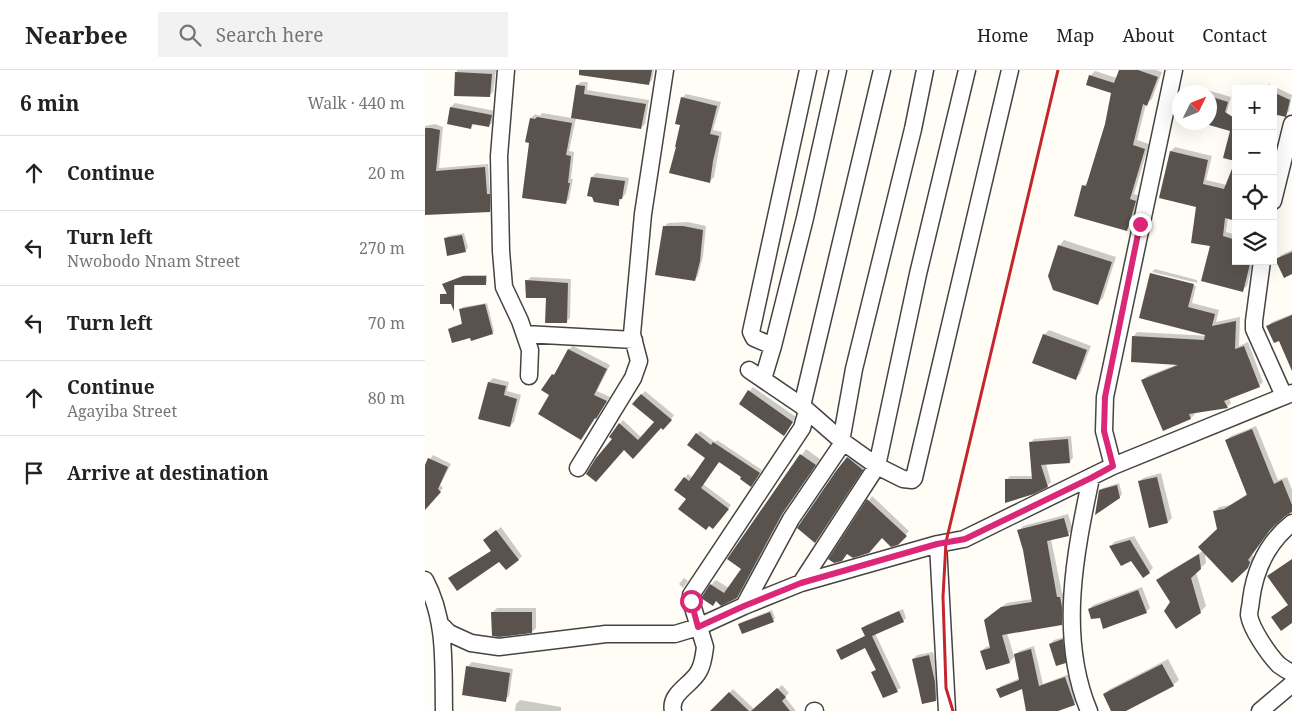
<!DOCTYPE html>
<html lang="en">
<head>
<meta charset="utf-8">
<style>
  body { margin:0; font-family:"Noto Serif",serif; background:#f2f2f2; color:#222 }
  .controls { position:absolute; right:15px; top:15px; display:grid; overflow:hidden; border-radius:0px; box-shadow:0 5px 20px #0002 }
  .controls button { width:45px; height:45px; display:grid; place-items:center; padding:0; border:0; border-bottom:1px solid #e0e0e0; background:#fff; color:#222; font:25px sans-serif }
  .compass { position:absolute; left:747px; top:15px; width:45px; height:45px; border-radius:50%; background:#fff; box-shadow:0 5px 20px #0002; rotate:47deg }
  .stop { position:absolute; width:15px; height:15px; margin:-11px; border:4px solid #db2777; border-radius:50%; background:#fff }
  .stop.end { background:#db2777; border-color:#fff; box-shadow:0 1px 5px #0008 }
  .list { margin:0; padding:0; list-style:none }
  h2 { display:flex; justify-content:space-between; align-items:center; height:65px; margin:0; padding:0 20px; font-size:21px }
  h2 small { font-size:16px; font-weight:400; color:#767676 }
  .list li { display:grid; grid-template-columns:32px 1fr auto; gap:15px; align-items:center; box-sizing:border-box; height:75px; padding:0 20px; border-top:1px solid #e0e0e0 }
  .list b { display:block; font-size:19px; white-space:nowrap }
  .list p { margin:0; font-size:16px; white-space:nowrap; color:#767676 }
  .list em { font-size:16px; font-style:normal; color:#767676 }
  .icon { flex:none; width:28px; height:28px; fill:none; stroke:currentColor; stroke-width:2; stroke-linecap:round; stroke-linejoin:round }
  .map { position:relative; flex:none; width:867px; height:641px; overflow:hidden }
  header { display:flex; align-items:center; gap:30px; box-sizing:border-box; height:70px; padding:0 25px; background:#fff; border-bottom:1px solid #e0e0e0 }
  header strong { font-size:24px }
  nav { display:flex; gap:28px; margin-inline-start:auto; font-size:18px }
  .search { width:350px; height:45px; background:#f2f2f2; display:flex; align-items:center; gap:12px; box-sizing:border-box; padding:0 18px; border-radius:0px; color:#767676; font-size:19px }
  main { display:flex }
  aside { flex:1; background:#fff }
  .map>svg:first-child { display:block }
  .shadow { fill:#0003 }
  .building { fill:#5a524d }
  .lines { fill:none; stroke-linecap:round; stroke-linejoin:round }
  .minor-casing { stroke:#444; stroke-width:19 }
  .minor { stroke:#fff; stroke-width:16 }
  .rail { stroke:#c4262e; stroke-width:3 }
  .route { stroke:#db2777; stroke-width:6 }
</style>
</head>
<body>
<header>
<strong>Nearbee</strong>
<div class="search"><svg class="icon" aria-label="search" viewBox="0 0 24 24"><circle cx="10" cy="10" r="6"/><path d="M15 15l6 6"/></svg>Search here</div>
<nav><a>Home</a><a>Map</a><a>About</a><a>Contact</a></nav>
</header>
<main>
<aside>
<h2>6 min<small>Walk · 440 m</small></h2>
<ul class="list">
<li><svg class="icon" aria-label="ahead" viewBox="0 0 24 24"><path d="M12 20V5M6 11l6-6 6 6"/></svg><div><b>Continue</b></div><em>20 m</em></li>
<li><svg class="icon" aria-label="left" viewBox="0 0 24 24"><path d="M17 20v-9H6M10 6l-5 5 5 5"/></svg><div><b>Turn left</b><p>Nwobodo Nnam Street</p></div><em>270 m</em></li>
<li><svg class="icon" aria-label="left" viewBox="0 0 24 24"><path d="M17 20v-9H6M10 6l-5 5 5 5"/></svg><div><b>Turn left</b></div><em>70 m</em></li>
<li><svg class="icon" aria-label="ahead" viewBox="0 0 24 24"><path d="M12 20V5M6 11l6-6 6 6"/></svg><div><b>Continue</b><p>Agayiba Street</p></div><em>80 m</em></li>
<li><svg class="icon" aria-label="arrive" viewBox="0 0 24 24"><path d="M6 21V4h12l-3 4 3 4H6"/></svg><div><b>Arrive at destination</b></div></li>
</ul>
</aside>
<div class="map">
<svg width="867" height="641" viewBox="0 0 867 641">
  <rect width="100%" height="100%" fill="#fffdf5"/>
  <path class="shadow" d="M32 0H71L68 22 64 26 30 25Z
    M168 0H229L227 10 223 14Z
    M695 0H731L737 2 727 29 721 34 712 70 724 74 709 124 715 126 706 155 701 160 659 116 663 111 681 55 688 22 665 6 670 1 692 8Z
    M156 12H163L162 20 224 30 220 54 216 58 151 48 144 81 149 82 146 109H148L144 129 140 133 106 72V48L110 44 115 46 117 43 147 48 152 15Z
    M844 14 867 25 864 41 860 45 848 43V19H839Z
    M765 15 806 27 798 56 811 45V90L807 60 781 52H784V22H760Z
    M261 24 296 32 288 60 297 62 289 107 285 111 256 54 257 28Z
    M30 33 70 41 68 52 64 56 50 53 46 57 26 37Z
    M10 54 18 57 14 98 63 94 65 121H68V137L65 141 0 144V56Z
    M750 77 787 86 781 110 802 115 803 147 801 162 811 165V191H828L822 216 817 220 787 175 773 136 735 127 746 81Z
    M171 103 204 108 201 123 193 134 167 107Z
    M263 152 281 156 278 186 273 206 269 210 239 157 243 153Z
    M39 163 43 178 40 181 20 169 23 166Z
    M639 170 691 187 678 228 673 233 634 176Z
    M867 180V203L852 190 856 185Z
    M730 199 772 210V213L727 202Z
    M727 202V204L771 216 767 233 794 240 791 252 815 247 814 276 823 272 838 312 834 316 804 328 806 333 802 337 769 342 770 344 766 348 739 359 718 310 722 306 753 294 708 267 712 262 786 266 715 247Z
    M41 205H62V212L61 213H30L29 238 27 233 17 224 23 223 20 213Z
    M106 207 146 209 145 248 141 252 122 227 102 211Z
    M62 233 69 261 67 263 46 266 24 259 27 257 38 253 36 239 38 237Z
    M867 244V298L854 269 843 256 847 252Z
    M624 260 666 276 655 304 651 308 609 292 620 264Z
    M148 276 185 295 172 321 185 327 156 368 126 325 128 305 132 302 144 279Z
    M68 308 84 312 82 321 96 325 89 352 85 356 64 312Z
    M328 317 371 347 359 365 315 333Z
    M220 321 249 345 242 355 236 357 208 387 189 369 195 354 198 350 217 368 231 352 209 334Z
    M831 356 853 410 862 407 867 420V440L849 455 827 485 829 487 828 492 807 511 780 482 781 493 771 502 781 536 775 542 746 532 733 511 738 505 778 481 793 459 789 442 794 437 805 435 822 424 801 370 806 366Z
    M275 361 290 372 292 370 337 400 329 412 294 391 278 414 306 435 291 454 251 420 263 404 268 408 282 388 272 364Z
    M646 366 648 388 644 392 621 394 626 412 622 416 581 410 585 406H607L605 373 609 369Z
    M381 379 395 389 362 437 317 521 311 527 296 534 286 515 291 510 304 518 318 498 304 488Z
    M429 383 442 394 395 466 390 471 423 388Z
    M8 385 26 394 15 415 18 418 0 439V397Z
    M736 403 747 448 743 452 725 456 714 412 718 408Z
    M694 413 697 424 695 427 675 420 678 418Z
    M447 426 484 461 472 474 457 467 405 489Z
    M643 444 648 460 643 464 626 469 637 523H640L641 549 636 553 582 563 589 586 594 581 609 576 618 614 644 604 653 630 650 633 625 641H603L597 618 573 620 576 616 595 608 590 586 585 592 556 581 561 577 565 576V545L582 533 608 529 599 480 594 461 598 456Z
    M76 457 97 486 93 490H75L29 505 67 480 64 467Z
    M709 466 728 498 724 502 686 476 689 472Z
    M259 508 263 511 258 518 254 514Z
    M717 517 725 538 721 542 676 546 664 539 668 535Z
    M72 538H111V558L107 562 68 542Z
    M478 539 481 548 478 551 450 563 476 618 459 627 448 602 452 598 440 576 416 578 441 565 438 558 441 555Z
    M347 540 350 548 348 551 315 554 317 552Z
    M642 566 644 588 640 592 625 574 629 570Z
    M508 582 514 608 515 626 511 630 488 589 492 585Z
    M743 589 754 610 748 615 698 641H688L679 624 685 619Z
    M47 592 88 599 84 626 80 630 43 596Z
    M357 615 364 623 360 627 371 641H287L308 619 329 639Z
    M95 630 136 637V641H90L91 634Z"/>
  <path class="building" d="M154 0H227L224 15 154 5Z
    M694 0H713L733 7 722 36 718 34 708 75 720 79 705 129 711 131 702 161 649 146 657 115 661 116 680 54 686 23 661 15 664 5 689 13Z
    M30 2 67 4 65 27 29 26Z
    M151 15 160 16 159 24 221 34 216 59 146 48Z
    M848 22 865 30 861 47 848 44Z
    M784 26 803 32 800 42 811 49V151L800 148 798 166 811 170V191L825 194 818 222 776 211 785 176 766 173 771 137 734 128 745 81 783 90 778 114 799 119 810 91 798 88 805 61 784 55Z
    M256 27 292 36 285 64 294 66 288 91 285 113 244 103 251 77H250L255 55 250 54Z
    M25 37 67 45 64 57 47 54 46 59 22 54Z
    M112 47 147 53 141 85 146 86 143 113H145L141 134 97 128 104 73 100 72 105 48 110 49Z
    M0 58H6L15 60 11 101 60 97 62 124H65V142L0 145Z
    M166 107 200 111 197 129H194V136L169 132 167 127 162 126Z
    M238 156H258L278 160 275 191 270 211 230 205Z
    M37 165 41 182 22 186 19 168Z
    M633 175 687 192 673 235 628 220 623 206Z
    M867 182V204L859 208 850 189Z
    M725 203 769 214 763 237 790 244 787 256 811 251 810 279 819 276 835 317 799 331 803 338 764 344 766 349 738 361 716 310 753 295 706 292 707 266 779 270 780 265 714 248Z
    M38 206H61V215H29V241L26 234H15V224H22L17 214Z
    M100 210 143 213 142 253H120L121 228H101Z
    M60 234 68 264 46 271 45 268 27 273 23 259 37 254 34 239Z
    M867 245V301L854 271 849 273 841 256Z
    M618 264 662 280 651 310 607 293Z
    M143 279 182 299 169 325 182 331 171 349 170 348 156 370 113 344 124 325 116 320 127 304 129 305Z
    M63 312 81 316 79 325 92 329 85 357 53 349Z
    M323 320 368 352 359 366 314 334Z
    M216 324 247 350 238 360 236 358 208 389 199 380 171 412 161 404 171 388 187 369 184 367 194 353 213 370 229 352 207 334Z
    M827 359 849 414 857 410 867 435V442L860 446 845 460 823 490 825 492 823 498 807 513 773 477 792 459 788 441 799 439 822 425 800 370Z
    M271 363 286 375 288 372 335 403 326 417 315 409 316 407 294 392 276 418 304 439 288 459 284 456 281 460 253 439 261 429 249 420 259 407 264 411 280 388 262 375Z
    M643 369 645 393 616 395 623 417 609 424 580 433V409H607L604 372Z
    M375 384 391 395 357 444 312 528 296 536 291 531 288 536 276 528 285 514 299 523 316 499 302 489Z
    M422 387 438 400 390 473 372 458 411 401Z
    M3 388 23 397 13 419 16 422 0 440V395Z
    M732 407 743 453 724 458 713 411Z
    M692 415 695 428 670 445 674 420Z
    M442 429 482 466 473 475 466 477 457 468 444 483 428 488 422 484 417 491 409 493 403 489Z
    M639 448 644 466 622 471 632 527H635L637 537V555L577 565 585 593 561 600 555 581 565 578 559 550 576 537 607 532 598 480 592 460Z
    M71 460 94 490 81 500 74 492 32 521 23 508 66 481 58 470Z
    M705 470 725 503 718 508 706 491 696 496 684 476Z
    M774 484 776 499 766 508 776 543 751 559 739 541 745 532 731 510Z
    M867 489V553L856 561 846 547 863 535 842 506Z
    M713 520 722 543 678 559 675 548 666 549 663 539Z
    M474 541 479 552 447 566 473 622 458 628 446 602 451 600 440 578 416 590 411 580 440 566 436 558Z
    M66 542H107V563L74 567 67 566Z
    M345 542 349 552 317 564 313 554Z
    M638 569 641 593 631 596 624 574Z
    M606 579 614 616 640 607 650 635 633 641H601L597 619 575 628 571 619 594 610 589 584Z
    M504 585 510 612 511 631 497 634 487 589Z
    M737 594 749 616 701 641H686L678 624Z
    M41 596 85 603 81 632 37 625Z
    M352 618 361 627 357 631 365 641H326Z
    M304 622 324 641H285Z"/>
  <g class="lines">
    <g class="minor-casing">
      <path id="minor" d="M81 0 74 86 76 181 79 217 95 251 105 280 104 306
        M848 131 867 54
        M837 191 829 251V259L859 326
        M100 264 209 270
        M348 276 329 268 326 262 383 0
        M324 300 377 336 417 371 452 396 478 409 487 410 489 408 585 0
        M338 309 348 276 380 148 413 0
        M377 336 457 0
        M688 396 679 361 680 327 749 0
        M153 398 208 308 214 291 207 264 218 144 240 0
        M867 453C842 473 830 499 826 530 826 534 824 541 824 545 826 559 844 585 854 595 858 598 863 601 867 603
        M513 474 522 641
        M0 510C22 551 18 596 19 641
        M376 513 452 396 493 204 542 0
        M319 536 366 449 415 377 429 299 488 59 500 0
        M17 556 24 563 46 573 74 577 181 564H250L273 557 319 536 376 513 513 474 539 469 688 396 867 323
        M248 641C244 623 267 615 274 601 278 594 279 585 280 577L266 531V525L377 358 382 341
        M389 641H390
        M664 641C633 567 650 483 666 408
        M835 641 867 614"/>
    </g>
    <use href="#minor" class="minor"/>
    <path class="rail" d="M528 641 521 618 518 527 521 472 633 0"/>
  </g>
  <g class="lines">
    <path class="route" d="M266 531 273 557 319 536 376 513 512 474 540 469 666 408 688 396 679 361 680 327 715 154"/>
  </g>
</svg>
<div class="controls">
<button>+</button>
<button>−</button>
<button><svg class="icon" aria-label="locate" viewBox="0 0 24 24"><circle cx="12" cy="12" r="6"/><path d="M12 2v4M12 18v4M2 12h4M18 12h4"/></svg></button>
<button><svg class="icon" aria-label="layers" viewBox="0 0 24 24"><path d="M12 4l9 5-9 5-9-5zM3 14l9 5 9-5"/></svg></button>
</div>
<svg class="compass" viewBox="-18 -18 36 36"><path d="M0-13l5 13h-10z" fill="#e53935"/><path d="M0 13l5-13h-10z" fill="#767676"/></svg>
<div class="stop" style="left:266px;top:531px"></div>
<div class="stop end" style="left:715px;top:154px"></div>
</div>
</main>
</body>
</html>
